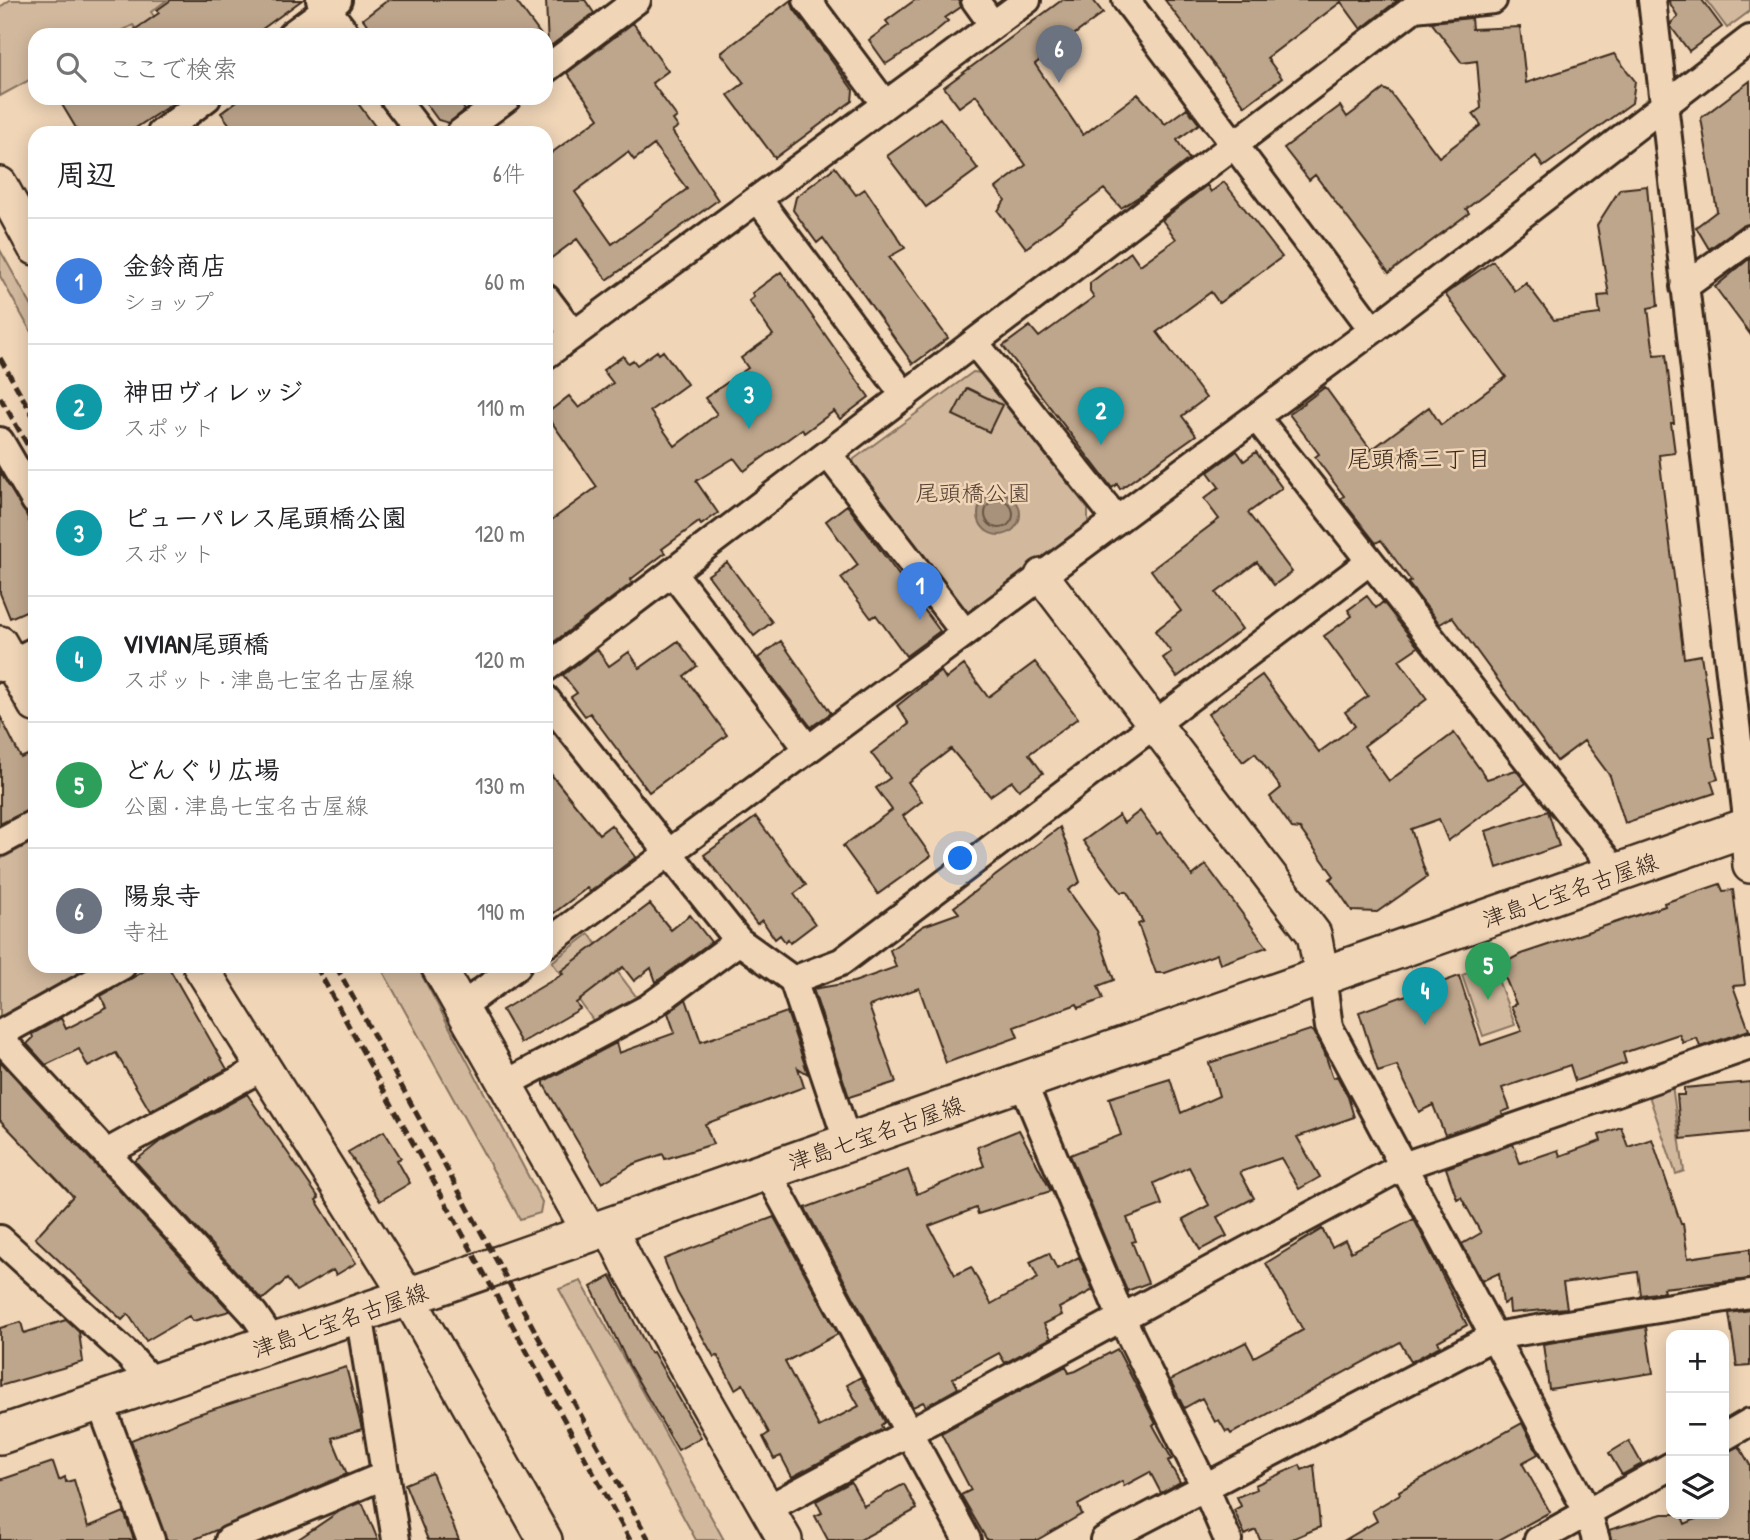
<!DOCTYPE html>
<html lang="ja">
<head>
<meta charset="utf-8">
<style>
  body { margin:0; font-family:"Patrick Hand","Klee One",sans-serif; background:#f6f6f6; color:#202124 }
  .controls { position:absolute; right:21px; bottom:21px; display:grid; overflow:hidden; border-radius:14px; box-shadow:0 4px 18px #0003 }
  .controls button { width:63px; height:63px; display:grid; place-items:center; padding:0; border:0; border-bottom:2px solid #e0e0e0; background:#fff; color:#202124; font:35px sans-serif }
  .you { position:absolute; left:961px; top:859px; width:24px; height:24px; margin:-18px; border:5px solid #fff; border-radius:50%; background:#1a73e8; box-shadow:0 0 0 10px #1a73e833 }
  .badge { display:grid; place-items:center; width:46px; height:46px; border-radius:50%; background:#d1495b; color:#fff; font-size:23px; font-weight:700 }
  .pin { position:absolute; translate:-50% -58px; filter:drop-shadow(0 2px 4px #0008) }
  .pin::after { content:''; position:absolute; top:37px; width:24px; height:21px; background:inherit; clip-path:polygon(0 0,100% 0,50% 100%) }
  .list { margin:0; padding:0; list-style:none }
  h2 { display:flex; justify-content:space-between; align-items:center; height:91px; margin:0; padding:0 28px; font-size:30px }
  h2 small { font-size:23px; font-weight:400; color:#757577 }
  .list li { display:grid; grid-template-columns:46px 1fr auto; gap:21px; align-items:center; box-sizing:border-box; height:126px; padding:0 28px; border-top:2px solid #e0e0e0 }
  .list b { display:block; font-size:26px; white-space:nowrap }
  .list p { margin:0; font-size:23px; white-space:nowrap; color:#757577 }
  .list em { font-size:23px; font-style:normal; color:#757577 }
  .icon { flex:none; width:38px; height:38px; fill:none; stroke:currentColor; stroke-width:2; stroke-linecap:round; stroke-linejoin:round }
  .map { position:relative; flex:none; width:1750px; height:1540px; overflow:hidden }
  .search { position:absolute; background:#fff; box-shadow:0 4px 18px #0003; left:28px; top:28px; width:525px; height:77px; display:flex; align-items:center; gap:18px; box-sizing:border-box; padding:0 24px; border-radius:21px; color:#757577; font-size:26px }
  .panel { position:absolute; background:#fff; box-shadow:0 4px 18px #0003; left:28px; top:126px; width:525px; height:847px; border-radius:21px }
  .map>svg:first-child { display:block }
  .green { fill:#d2b99e; stroke:#86725e; stroke-width:2 }
  .water { fill:#a8927b; stroke:#7c6856; stroke-width:2 }
  .lines { fill:none; stroke-linecap:round; stroke-linejoin:round }
  .shore { stroke:#675443; stroke-width:2 }
  .building { fill:#bea68c; stroke:#3b2a1e; stroke-width:2; fill-rule:evenodd }
  .minor-casing { stroke:#3b2a1e; stroke-width:32 }
  .tertiary-casing { stroke:#3b2a1e; stroke-width:38 }
  .secondary-casing { stroke:#3b2a1e; stroke-width:42 }
  .minor { stroke:#f0d5b7; stroke-width:26 }
  .tertiary { stroke:#f0d5b7; stroke-width:33 }
  .secondary { stroke:#f0d5b7; stroke-width:37 }
  .rail { stroke:#3b2a1e; stroke-width:5; stroke-dasharray:10 5; stroke-linecap:butt }
  .labels { text-anchor:middle; dominant-baseline:central; stroke-width:5; stroke-linejoin:round; paint-order:stroke }
  .park-label { font-size:23px; fill:#523f31; stroke:#f0d5b7 }
  .street-label { font-size:23px; fill:#3b2a1e; stroke:#f0d5b7 }
  .neighbourhood-label { font-size:24px; fill:#3b2a1e; stroke:#f0d5b7 }
</style>
</head>
<body>
<div class="map">
<svg width="1750" height="1540" viewBox="0 0 1750 1540">
  <rect width="100%" height="100%" fill="#f0d5b7"/>
  <filter id="ink" filterUnits="userSpaceOnUse"><feTurbulence type="fractalNoise" baseFrequency=".0143" numOctaves="2"/><feDisplacementMap in="SourceGraphic" scale="14" xChannelSelector="R" yChannelSelector="G"/><feConvolveMatrix kernelMatrix="1 2 1 2 8 2 1 2 1" color-interpolation-filters="sRGB"/></filter>
  <g filter="url(#ink)">
    <path class="green" d="M10 0H167L151 12 168 35H141L133 25 114 35H35V77L0 96V7Z
      M1706 0H1750V11L1727 28Z
      M0 250 35 312V339L0 276Z
      M973 372 981 373 1088 509V523L967 615 852 468 854 459Z
      M35 841V966H93L5 1015H0V859Z
      M589 934 641 1003 597 1026 552 962Z
      M1492 964 1515 1025 1483 1036 1462 975Z
      M380 966H417L542 1202 540 1213 520 1219Z
      M1672 1085 1684 1171 1676 1174 1648 1093Z
      M581 1281 724 1540H696L559 1289Z"/>
    <path class="water" d="M978 514a21 21 0 1 1 42 0a21 21 0 1 1-42 0Z"/>
    <g class="lines">
      <path class="shore" d="M985 514a14 14 0 1 1 28 0a14 14 0 1 1-28 0Z"/>
    </g>
    <path class="building" d="M171 0H302L254 35H127L159 13 157 10Z
      M388 0H515L541 35H375L363 19Z
      M546 0H585L594 13 548 48Z
      M791 0 794 9 853 90 852 101 775 158 728 95 744 83 721 53Z
      M915 0H959L961 7 945 18 948 21 930 36 886 64 869 40 889 25 886 21Z
      M1062 0H1093L1103 13 1035 64 1083 135 1138 94 1165 124 1187 108 1199 124 1177 140 1189 159 1143 194 1121 208 1104 189 1026 248 998 211 1005 200 996 188 1026 165 976 95 959 107 944 87Z
      M1165 0H1398L1361 29 1341 2 1267 58 1282 78 1245 106Z
      M1668 0H1702L1722 27 1689 51 1671 27V23L1678 17Z
      M1471 18 1472 29 1520 27 1526 83 1614 54 1635 81 1632 103 1543 167 1536 156 1466 209 1469 213 1389 273 1315 175 1309 180 1284 148 1340 106 1347 117 1384 89 1390 92 1439 157 1481 125 1473 114 1481 108 1477 61 1462 63 1431 22Z
      M633 23 668 71 652 83 677 117 673 120 678 127 672 131 718 200 607 280 577 239 546 262V157L599 118 567 73ZM654 145 687 189 612 244 575 192 628 152 634 160Z
      M1750 81V224L1741 226 1709 249 1696 227 1717 211 1701 118Z
      M58 98H181L128 133H79Z
      M241 98H354L380 133H236L221 113Z
      M422 98H456L465 110 449 123 438 120Z
      M940 118 978 169 926 207 887 156Z
      M835 167 856 195 865 189 905 248 889 257 948 338 913 364 823 238 817 243 793 210 796 197Z
      M1224 182 1282 257 1219 303 1211 292 1157 332 1206 398 1182 416 1196 435 1120 489 1117 484 1112 488 1003 346 1030 326 1039 337 1094 297 1090 291V283L1131 252 1140 265 1176 239 1162 220 1207 185 1211 192Z
      M1647 186 1658 306 1648 308 1654 355 1666 354 1674 423H1671L1675 453 1659 455 1684 658 1701 655 1714 737H1710L1714 764 1718 779 1711 781 1715 793 1625 823 1610 776 1584 741 1557 761 1452 617 1440 624 1408 583 1411 581 1381 540 1376 543 1346 505 1341 498 1344 496 1315 457 1319 454 1289 414 1325 387 1371 450 1429 407 1441 425 1506 377 1445 294 1493 261 1515 291 1526 283 1554 320 1600 314 1598 296 1609 295 1597 225 1620 189Z
      M1750 258V334L1715 287Z
      M781 272 869 397 840 419 834 411 804 433 802 429 744 471 734 458 696 481 718 513 701 525 699 522 662 549 665 553 630 580 632 583 546 648V524L597 487 546 414 569 396 579 408 613 383 603 370 623 356 628 363 633 360 637 365 657 351 659 354 663 351 687 384 650 411 675 446 717 414 705 398 748 368 741 358 773 335 749 301 754 297 752 293Z
      M967 388 1002 405 989 432 953 415Z
      M1237 451 1244 461 1256 452 1282 488 1248 513 1292 572 1274 585 1257 562 1216 593 1242 629 1177 677 1163 658 1171 652 1155 631 1181 611 1151 570 1219 519 1204 499 1219 487 1208 472Z
      M0 472 26 514 35 535V607L10 618 0 593Z
      M847 505 940 631 906 656 876 615 871 618 841 578 858 565 826 521Z
      M727 562 772 622 754 636 708 575Z
      M1367 596 1376 608 1383 602 1418 647 1399 660 1427 699 1364 746 1389 781 1454 733 1487 779 1516 770 1526 783 1448 841 1439 819 1411 829 1427 877 1377 912 1352 911 1330 879 1334 876 1300 829 1292 828 1270 797 1281 788 1255 753 1243 762 1208 714 1262 675 1319 752 1355 726 1345 712 1368 696 1324 636 1352 616 1348 610Z
      M678 641 697 666 684 676 727 735 649 792 590 713 585 716 571 697 577 693 563 675 597 649 609 666 629 652 640 668Z
      M781 641 831 713 811 727 758 658Z
      M1035 662 1078 718 1029 754 1043 773 1019 790 1012 781 990 796 951 749 908 782 922 801 903 816 931 856 878 894 843 846 892 810 876 788 890 778 871 753 909 724 897 706 941 671 946 679 964 665 988 697Z
      M0 716 21 758 27 755 35 770V807L0 824Z
      M546 768 599 834 611 825 636 857 590 892 587 888 546 919Z
      M1140 811 1157 834 1160 832 1192 876 1206 865 1267 947 1220 964 1217 954 1165 973H1156L1138 924 1143 922 1127 892H1121L1083 841 1119 815 1124 823Z
      M1548 811 1559 846 1497 868 1486 831Z
      M756 817 806 885 794 894 815 924 790 943 788 939 785 942 780 935 775 939 762 920 757 924 704 855Z
      M1060 827 1080 882 1068 890 1097 931 1114 980 1098 986 1103 999 1079 1008 1077 1004 1014 1027 1018 1037 946 1063 919 988 869 1006 896 1082 849 1097 813 989 854 982 896 967 890 950 923 926 959 913 954 907Z
      M1720 884 1723 891 1733 890 1745 985 1733 986 1749 1030 1700 1047 1697 1038 1683 1043 1679 1034 1623 1053 1626 1063 1575 1081 1570 1065 1502 1088 1510 1109 1502 1112 1503 1115 1445 1135 1433 1105 1419 1112 1397 1066 1378 1072 1359 1012 1459 976 1481 1045 1522 1031 1511 1006 1516 1004 1500 965 1521 954 1665 906 1664 903Z
      M650 904 671 930 690 915 711 942 656 982 651 968 634 981 623 967 576 1003 580 1009 521 1043 502 1010 563 974 561 971Z
      M153 966H168L227 1069 150 1111 116 1053 88 1067 79 1049 46 1065 27 1044 33 1038 32 1034 61 1018 66 1029 107 1008 101 996Z
      M686 999 701 1042 787 1012 808 1074 798 1068 804 1087 705 1124 713 1144 665 1159 663 1154 634 1164 602 1183 544 1085V1081L616 1043 619 1053 675 1033 668 1013Z
      M1310 1030 1314 1032 1324 1051 1333 1078 1337 1076 1348 1097 1354 1117 1297 1137 1320 1177 1299 1189 1281 1158 1240 1172 1254 1198 1217 1217 1227 1236 1200 1250 1183 1219 1209 1205 1189 1167 1154 1183 1162 1205 1127 1218 1136 1241 1132 1242 1148 1283 1127 1291 1070 1155 1121 1135 1109 1098 1170 1079 1181 1113 1219 1096 1209 1063Z
      M0 1061 230 1311 193 1321 189 1316 146 1341 128 1314 122 1320 35 1238 73 1196 0 1120Z
      M1750 1082V1132L1681 1139 1677 1095H1684V1088Z
      M247 1094 319 1198 316 1200 356 1263 336 1275 333 1270 296 1291 287 1279 262 1300 135 1161 158 1143Z
      M1621 1127 1628 1147 1652 1139 1681 1224H1683L1688 1258 1750 1249V1279L1663 1288 1664 1292 1641 1295 1638 1272 1563 1283 1567 1308 1510 1313 1509 1301 1503 1304 1499 1273 1482 1281 1462 1244 1481 1233 1461 1197 1457 1199 1446 1168 1513 1144 1520 1163 1558 1150 1560 1156 1601 1141 1599 1135Z
      M1019 1130 1051 1191 978 1214 976 1208 929 1226 955 1275 971 1267 991 1304 1038 1278 1030 1262 1049 1253 1057 1269 1079 1257 1093 1290 1059 1308 1062 1315 1044 1324 1051 1338 1005 1363 999 1353 953 1378 958 1388 926 1406 923 1402 913 1407 805 1208 908 1170 917 1194 984 1166 977 1147Z
      M384 1131 401 1158 397 1160 410 1183 380 1201 348 1152Z
      M774 1217 838 1334 785 1362 819 1427 859 1406 847 1385 861 1377 885 1422 881 1425 883 1429 792 1477 781 1456 774 1459 763 1437 769 1433 743 1384 735 1389 717 1355 714 1357 677 1292 664 1259Z
      M1414 1219 1467 1325 1438 1341 1440 1346 1411 1362 1400 1342 1231 1434 1229 1431 1226 1432 1219 1420 1215 1422 1202 1398 1184 1408 1170 1380 1246 1342 1254 1357 1303 1330 1266 1263 1322 1229 1332 1247 1345 1240 1351 1252Z
      M611 1276 650 1353 653 1352 701 1437 678 1450 629 1365 591 1287Z
      M1750 1310V1366L1737 1367 1729 1313Z
      M66 1320 79 1332 83 1362 0 1386V1328L21 1322 24 1333Z
      M1646 1327 1653 1373 1549 1389 1543 1344Z
      M1117 1349 1156 1424 1153 1425 1172 1459 1168 1461 1180 1482 1161 1493 1150 1472 1124 1486 1122 1481 1078 1505 1082 1514 1037 1540H987L961 1495 971 1490 941 1433 1066 1366 1069 1373 1076 1371Z
      M346 1367 362 1429 332 1438 347 1474 193 1540H166L131 1440 195 1415Z
      M1522 1423 1538 1454 1522 1463 1550 1512 1499 1540H1345L1377 1521 1372 1511 1400 1494 1399 1491Z
      M1629 1441 1642 1464 1622 1475 1609 1453Z
      M1739 1446 1750 1465V1540H1611L1609 1530 1662 1514H1681L1685 1524 1707 1514H1724V1453Z
      M53 1462 59 1480 65 1477 66 1482 74 1480 88 1527 124 1512 134 1540H0V1480Z
      M1300 1465 1302 1470 1314 1465 1320 1527 1290 1540H1260L1256 1530 1245 1535 1234 1510 1241 1506 1237 1497 1257 1489 1255 1485Z
      M432 1473 459 1540H428L405 1484Z
      M851 1482 864 1506 904 1484 917 1509 860 1540H828L815 1516 822 1513 816 1501Z
      M359 1503 363 1504 378 1540H297L340 1511Z"/>
    <g class="lines">
      <g class="minor-casing">
        <path id="minor" d="M320 0 347 35
          M807 0 885 104
          M975 0 993 25
          M1126 0 1373 330
          M1652 0 1748 827
          M291 35 338 0
          M546 69 637 0
          M394 98 421 133
          M161 133 207 98
          M460 133 507 98
          M758 199 905 396
          M1684 287 1750 239
          M546 298 574 335
          M975 343 1117 520
          M546 355 1027 0
          M1256 417 1618 874
          M0 441 35 501
          M828 454 965 633
          M672 572 808 749
          M0 668 35 651
          M546 668 1414 8 1493 0
          M546 699 739 941 793 980 848 1143
          M0 842 35 823
          M546 944 1373 330 1750 39
          M1322 976 1329 1027 1588 1513 1596 1540
          M793 980 841 962 1370 561
          M461 1007 517 966
          M0 1034 122 966
          M0 1038 254 1314 273 1342
          M1022 1081 1122 1319 1205 1487 1228 1540
          M505 1084 648 1008 739 941
          M108 1152 263 1067
          M767 1171 967 1540
          M0 1239 129 1356 153 1383
          M359 1313 396 1540
          M100 1402 151 1540
          M1724 1437 1750 1422
          M767 1509 1403 1166 1750 1046
          M229 1540 386 1475
          M1104 1540 1494 1336 1750 1294
          M1538 1540 1671 1466"/>
      </g>
      <g class="tertiary-casing">
        <path id="tertiary" d="M0 184 35 248
          M1042 576 1314 934 1322 976
          M0 643 35 705
          M1748 827 1750 866
          M200 966 408 1297 545 1540
          M438 966 590 1233
          M609 1226 629 1267 785 1540"/>
      </g>
      <g class="secondary-casing">
        <path id="secondary" d="M0 1435 408 1297 1750 826"/>
      </g>
      <use href="#minor" class="minor"/>
      <use href="#tertiary" class="tertiary"/>
      <use href="#secondary" class="secondary"/>
      <path class="rail" d="M0 358 35 419
        M0 397 35 458
        M316 966 630 1540
        M336 966 649 1540"/>
    </g>
  </g>
  <g class="labels">
    <g class="park-label">
      <text x="973" y="492">尾頭橋公園</text>
    </g>
    <g class="street-label">
      <text transform="translate(1570 890) rotate(-19)">津島七宝名古屋線</text>
      <text transform="translate(876 1133) rotate(-19)">津島七宝名古屋線</text>
      <text transform="translate(340 1320) rotate(-19)">津島七宝名古屋線</text>
    </g>
    <g class="neighbourhood-label">
      <text x="1419" y="458">尾頭橋三丁目</text>
    </g>
  </g>
</svg>
<div class="controls">
<button>+</button>
<button>−</button>
<button><svg class="icon" aria-label="layers" viewBox="0 0 24 24"><path d="M12 4l9 5-9 5-9-5zM3 14l9 5 9-5"/></svg></button>
</div>
<div class="you"></div>
<div class="pin badge" style="left:920px;top:620px;background:#3f7fe0">1</div>
<div class="pin badge" style="left:1101px;top:445px;background:#0f9aa8">2</div>
<div class="pin badge" style="left:749px;top:429px;background:#0f9aa8">3</div>
<div class="pin badge" style="left:1425px;top:1025px;background:#0f9aa8">4</div>
<div class="pin badge" style="left:1488px;top:1000px;background:#2e9e5b">5</div>
<div class="pin badge" style="left:1059px;top:83px;background:#6b7280">6</div>
<div class="search"><svg class="icon" aria-label="search" viewBox="0 0 24 24"><circle cx="10" cy="10" r="6"/><path d="M15 15l6 6"/></svg>ここで検索</div>
<section class="panel">
<h2>周辺<small>6件</small></h2>
<ul class="list">
<li><span class="badge" style="background:#3f7fe0">1</span><div><b>金鈴商店</b><p>ショップ</p></div><em>60 m</em></li>
<li><span class="badge" style="background:#0f9aa8">2</span><div><b>神田ヴィレッジ</b><p>スポット</p></div><em>110 m</em></li>
<li><span class="badge" style="background:#0f9aa8">3</span><div><b>ピューパレス尾頭橋公園</b><p>スポット</p></div><em>120 m</em></li>
<li><span class="badge" style="background:#0f9aa8">4</span><div><b>VIVIAN尾頭橋</b><p>スポット · 津島七宝名古屋線</p></div><em>120 m</em></li>
<li><span class="badge" style="background:#2e9e5b">5</span><div><b>どんぐり広場</b><p>公園 · 津島七宝名古屋線</p></div><em>130 m</em></li>
<li><span class="badge" style="background:#6b7280">6</span><div><b>陽泉寺</b><p>寺社</p></div><em>190 m</em></li>
</ul>
</section>
</div>
</body>
</html>
